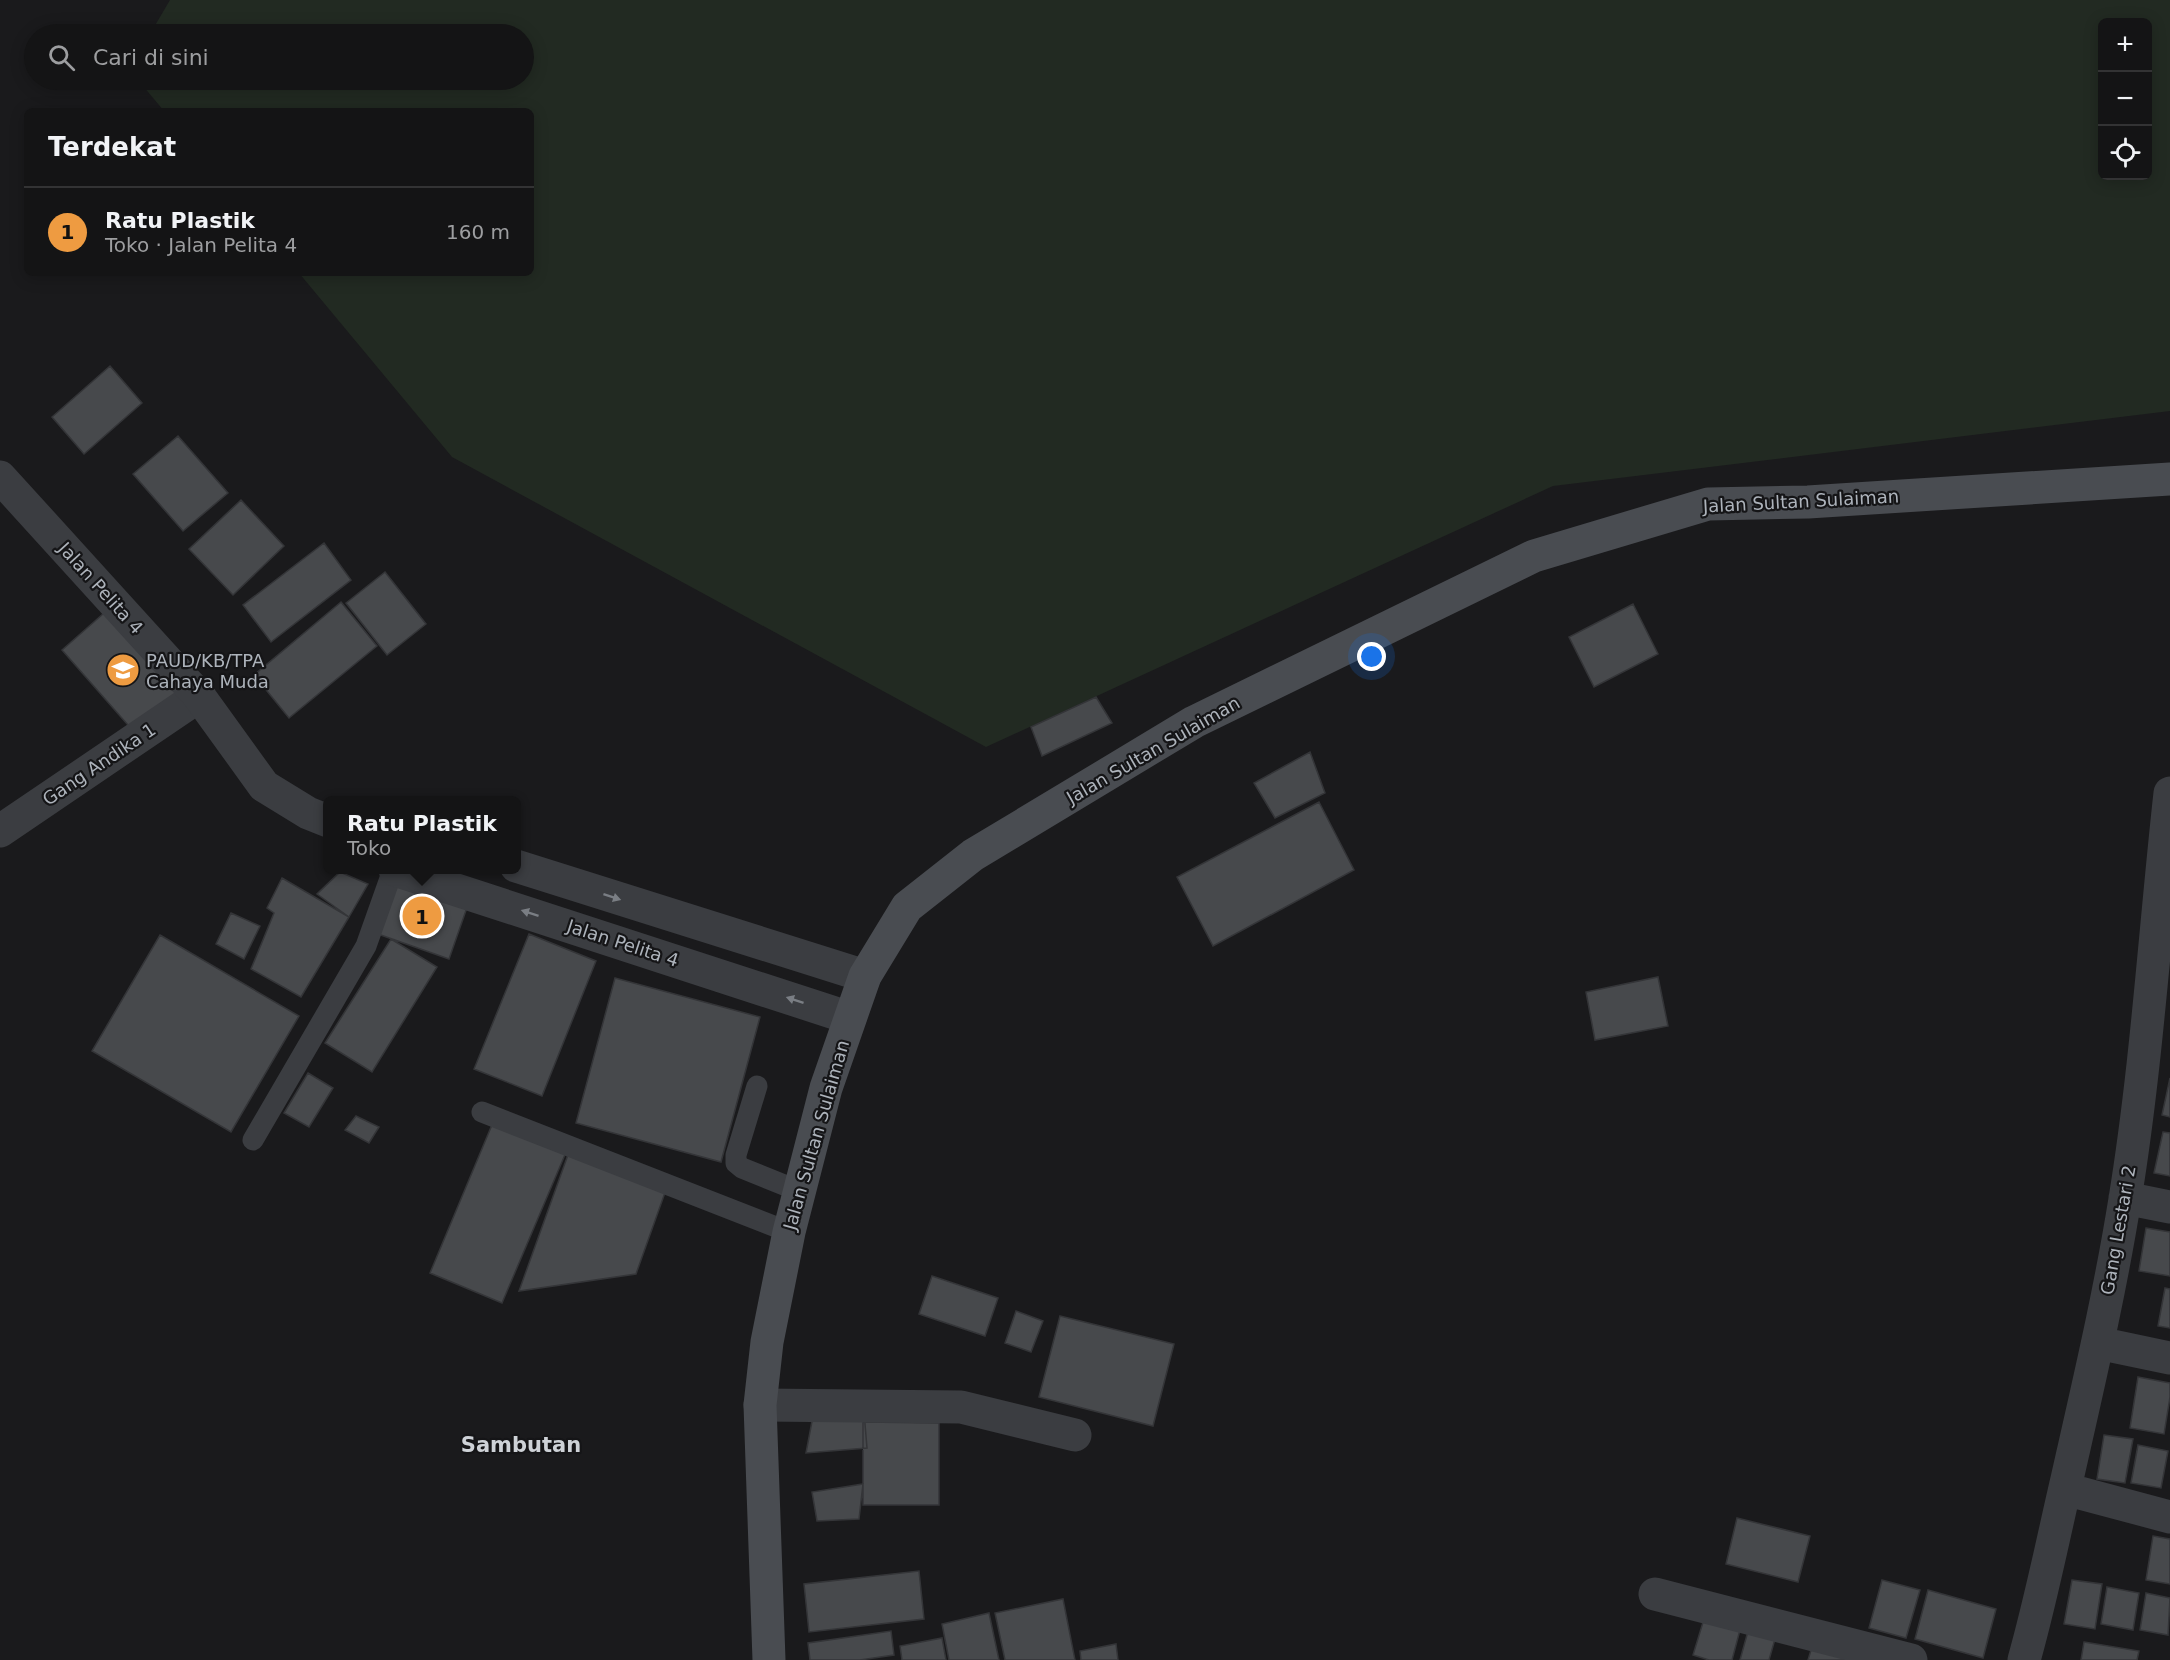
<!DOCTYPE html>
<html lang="id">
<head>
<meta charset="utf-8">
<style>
  body { margin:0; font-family:"DejaVu Sans",sans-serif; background:#212122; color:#f1f3f6 }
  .controls { position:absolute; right:18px; top:18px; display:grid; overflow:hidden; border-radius:9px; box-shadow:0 3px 15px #0003 }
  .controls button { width:54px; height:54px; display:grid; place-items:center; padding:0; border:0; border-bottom:2px solid #333334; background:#141415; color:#f1f3f6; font:30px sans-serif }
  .you { position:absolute; left:1372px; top:657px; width:21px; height:21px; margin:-15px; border:4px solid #fff; border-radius:50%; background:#1a73e8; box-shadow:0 0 0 9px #1a73e833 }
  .badge { display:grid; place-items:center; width:39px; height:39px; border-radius:50%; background:#ee9b41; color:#111; font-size:20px; font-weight:700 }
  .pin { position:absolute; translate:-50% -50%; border:3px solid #fff; box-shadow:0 2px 6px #0006 }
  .popup { position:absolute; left:323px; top:796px; width:198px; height:78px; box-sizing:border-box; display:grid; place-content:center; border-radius:9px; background:#141415; filter:drop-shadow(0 2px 4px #0005); font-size:20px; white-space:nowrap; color:#9d9ea0 }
  .popup b { font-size:22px; color:#f1f3f6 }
  .popup::after { content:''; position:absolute; left:50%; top:100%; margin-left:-12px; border:12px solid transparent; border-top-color:#141415 }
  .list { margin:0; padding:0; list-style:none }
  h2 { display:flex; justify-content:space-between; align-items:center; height:78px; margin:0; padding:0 24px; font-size:26px }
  h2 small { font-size:20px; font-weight:400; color:#9d9ea0 }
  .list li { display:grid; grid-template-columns:39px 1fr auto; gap:18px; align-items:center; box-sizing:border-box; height:90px; padding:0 24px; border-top:2px solid #333334 }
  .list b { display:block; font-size:22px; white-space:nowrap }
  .list p { margin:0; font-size:20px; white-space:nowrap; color:#9d9ea0 }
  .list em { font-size:20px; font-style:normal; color:#9d9ea0 }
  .icon { flex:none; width:33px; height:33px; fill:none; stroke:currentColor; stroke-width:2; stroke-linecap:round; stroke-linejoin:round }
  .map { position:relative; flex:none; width:2170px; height:1660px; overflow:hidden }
  .search { position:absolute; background:#141415; box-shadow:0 3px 15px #0003; left:24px; top:24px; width:510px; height:66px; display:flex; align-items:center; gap:15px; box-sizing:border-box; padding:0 21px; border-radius:33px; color:#9d9ea0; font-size:22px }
  .panel { position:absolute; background:#141415; box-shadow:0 3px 15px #0003; left:24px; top:108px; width:510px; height:168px; border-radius:9px }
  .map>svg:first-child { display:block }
  .green { fill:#222a22; fill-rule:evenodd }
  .building { fill:#47494c; stroke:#343538; stroke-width:1.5 }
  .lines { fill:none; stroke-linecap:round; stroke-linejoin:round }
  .service { stroke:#3b3d41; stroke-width:21 }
  .minor { stroke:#3b3d41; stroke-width:33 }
  .tertiary { stroke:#3b3d41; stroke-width:33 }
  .secondary { stroke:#494c51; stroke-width:33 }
  .oneway { fill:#7a7e84 }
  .labels { text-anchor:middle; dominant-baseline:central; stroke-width:4.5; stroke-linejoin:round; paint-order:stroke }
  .street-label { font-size:18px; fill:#adb3bb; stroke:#151517 }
  .poi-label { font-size:18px; fill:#adb3bb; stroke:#151517; text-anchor:start }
  .quarter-label { font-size:21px; font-weight:bold; fill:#ced2d7; stroke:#151517 }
</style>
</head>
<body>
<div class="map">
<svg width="2170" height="1660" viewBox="0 0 2170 1660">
  <rect width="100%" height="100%" fill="#1a1a1c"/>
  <path class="green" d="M170 0H2170V411L1553 486 986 747 452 457 299 273H531V111H164L138 80H524V34H150ZM2102 22H2148V176H2102Z"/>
  <path class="building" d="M110 366 142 403 84 454 52 417Z
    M178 436 228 493 183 531 133 474Z
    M241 500 284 546 233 595 189 549Z
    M324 543 351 580 271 642 243 605Z
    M385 572 426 624 387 655 346 603Z
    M341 602 377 646 289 718 254 675Z
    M1633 604 1658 654 1594 687 1569 637Z
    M112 606 184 689 135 733 62 650Z
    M1096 697 1112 723 1042 756 1031 727Z
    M1310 752 1325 793 1275 818 1254 783Z
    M1319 802 1354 870 1213 946 1177 877Z
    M340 872 368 884 349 917 317 894Z
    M396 873 470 899 449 959 375 933Z
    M282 878 349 917 301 997 251 969 274 913 267 908Z
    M231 913 260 926 244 959 216 944Z
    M529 934 596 961 542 1096 474 1069Z
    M160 935 299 1016 231 1132 92 1051Z
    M391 939 437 967 372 1072 325 1043Z
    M1658 977 1668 1026 1595 1040 1586 992Z
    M615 978 760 1017 721 1162 576 1123Z
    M308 1073 333 1088 309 1127 284 1113Z
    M2170 1078V1117L2162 1115Z
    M356 1116 379 1127 369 1143 345 1130Z
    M494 1120 567 1150 502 1303 430 1273Z
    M2163 1132 2170 1133V1176L2154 1173Z
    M569 1152 667 1187 636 1274 519 1291Z
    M2146 1228 2170 1232V1276L2139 1271Z
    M932 1276 998 1298 985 1336 919 1314Z
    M2165 1288 2170 1289V1328L2158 1326Z
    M1016 1311 1043 1321 1031 1352 1005 1343Z
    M1060 1316 1174 1344 1153 1426 1039 1397Z
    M2138 1377 2170 1383V1397L2164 1434 2130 1428Z
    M864 1412 867 1448 806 1453 813 1416Z
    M863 1422 939 1423V1505H863Z
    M2104 1435 2133 1439 2125 1483 2097 1479Z
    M2138 1445 2168 1451 2161 1488 2131 1483Z
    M863 1484 859 1519 817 1521 812 1492Z
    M1737 1518 1810 1536 1798 1582 1726 1564Z
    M2153 1536 2170 1539V1584L2146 1580Z
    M919 1571 924 1619 809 1632 804 1584Z
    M1882 1580 1920 1590 1906 1638 1869 1628Z
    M2072 1580 2102 1584 2095 1629 2064 1624Z
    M2107 1587 2139 1593 2133 1630 2101 1624Z
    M1928 1590 1996 1609 1983 1658 1915 1639Z
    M2146 1593 2170 1598 2168 1635 2140 1630Z
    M1063 1599 1075 1660H1005L995 1613Z
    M989 1613 999 1660H949L942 1624Z
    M1704 1619 1740 1630 1732 1660H1709L1693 1655Z
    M1750 1624 1777 1632 1769 1660H1740Z
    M891 1631 894 1655 860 1660H810L808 1643Z
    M1815 1637 1846 1660H1808Z
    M942 1638 946 1660H902L900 1646Z
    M2084 1642 2139 1651 2137 1660H2081Z
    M1116 1644 1118 1660H1081L1080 1651Z"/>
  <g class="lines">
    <path class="service" d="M757 1086 736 1155V1163L742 1168 799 1191
      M482 1112 789 1232
      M253 1140 366 946 393 870"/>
    <path class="minor" d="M0 831 199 696
      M2125 1198 2170 1207
      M2098 1343 2170 1358
      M760 1405 961 1407 1075 1435
      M2065 1489 2170 1517
      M1655 1594 1911 1660
      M2024 1660C2041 1600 2053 1539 2067 1479 2088 1386 2110 1293 2125 1199 2147 1064 2155 928 2170 793"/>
    <path class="tertiary" d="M0 477 199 696 264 786 308 813 328 821
      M516 866 865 976
      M395 870 850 1018"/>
    <path class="secondary" d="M769 1660 760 1405 767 1342 789 1232 826 1088 865 976 907 907 973 855 1194 722 1534 556 1708 504 1808 502 2170 479"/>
  </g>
  <defs><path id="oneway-solid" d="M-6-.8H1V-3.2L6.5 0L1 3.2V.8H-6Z" transform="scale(1.5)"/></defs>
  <g class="oneway">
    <use href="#oneway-solid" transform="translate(612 897) rotate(18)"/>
    <use href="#oneway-solid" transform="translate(530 913) rotate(-162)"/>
    <use href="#oneway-solid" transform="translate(795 1000) rotate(-162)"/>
  </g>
  <defs>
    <g id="school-disc" transform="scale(1.725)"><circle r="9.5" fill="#ee9b41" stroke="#151517"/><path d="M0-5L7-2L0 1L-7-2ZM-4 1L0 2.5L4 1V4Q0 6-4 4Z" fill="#fff"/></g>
  </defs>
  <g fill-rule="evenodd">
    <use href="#school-disc" x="123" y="670"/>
  </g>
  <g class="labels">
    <g class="street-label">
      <text transform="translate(1801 501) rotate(-3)">Jalan Sultan Sulaiman</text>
      <text transform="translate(101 588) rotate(48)">Jalan Pelita 4</text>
      <text transform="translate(1153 750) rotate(-30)">Jalan Sultan Sulaiman</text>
      <text transform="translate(99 764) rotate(-34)">Gang Andika 1</text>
      <text transform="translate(623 943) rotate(18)">Jalan Pelita 4</text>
      <text transform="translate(816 1135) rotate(-74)">Jalan Sultan Sulaiman</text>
      <text transform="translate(2118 1230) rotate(-80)">Gang Lestari 2</text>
    </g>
    <g class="poi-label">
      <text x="146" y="660">PAUD/KB/TPA<tspan x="146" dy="21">Cahaya Muda</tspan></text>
    </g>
    <g class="quarter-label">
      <text x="521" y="1445">Sambutan</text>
    </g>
  </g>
</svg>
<div class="controls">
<button>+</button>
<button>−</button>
<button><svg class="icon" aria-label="locate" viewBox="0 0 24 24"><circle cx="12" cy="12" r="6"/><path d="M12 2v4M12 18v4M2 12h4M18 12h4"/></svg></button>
</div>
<div class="you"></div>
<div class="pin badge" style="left:422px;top:916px">1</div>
<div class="popup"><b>Ratu Plastik</b>Toko</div>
<div class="search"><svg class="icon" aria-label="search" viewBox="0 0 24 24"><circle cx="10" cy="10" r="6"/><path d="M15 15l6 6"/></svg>Cari di sini</div>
<section class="panel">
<h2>Terdekat<small></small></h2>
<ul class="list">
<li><span class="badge">1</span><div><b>Ratu Plastik</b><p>Toko · Jalan Pelita 4</p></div><em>160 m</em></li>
</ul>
</section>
</div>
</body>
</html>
